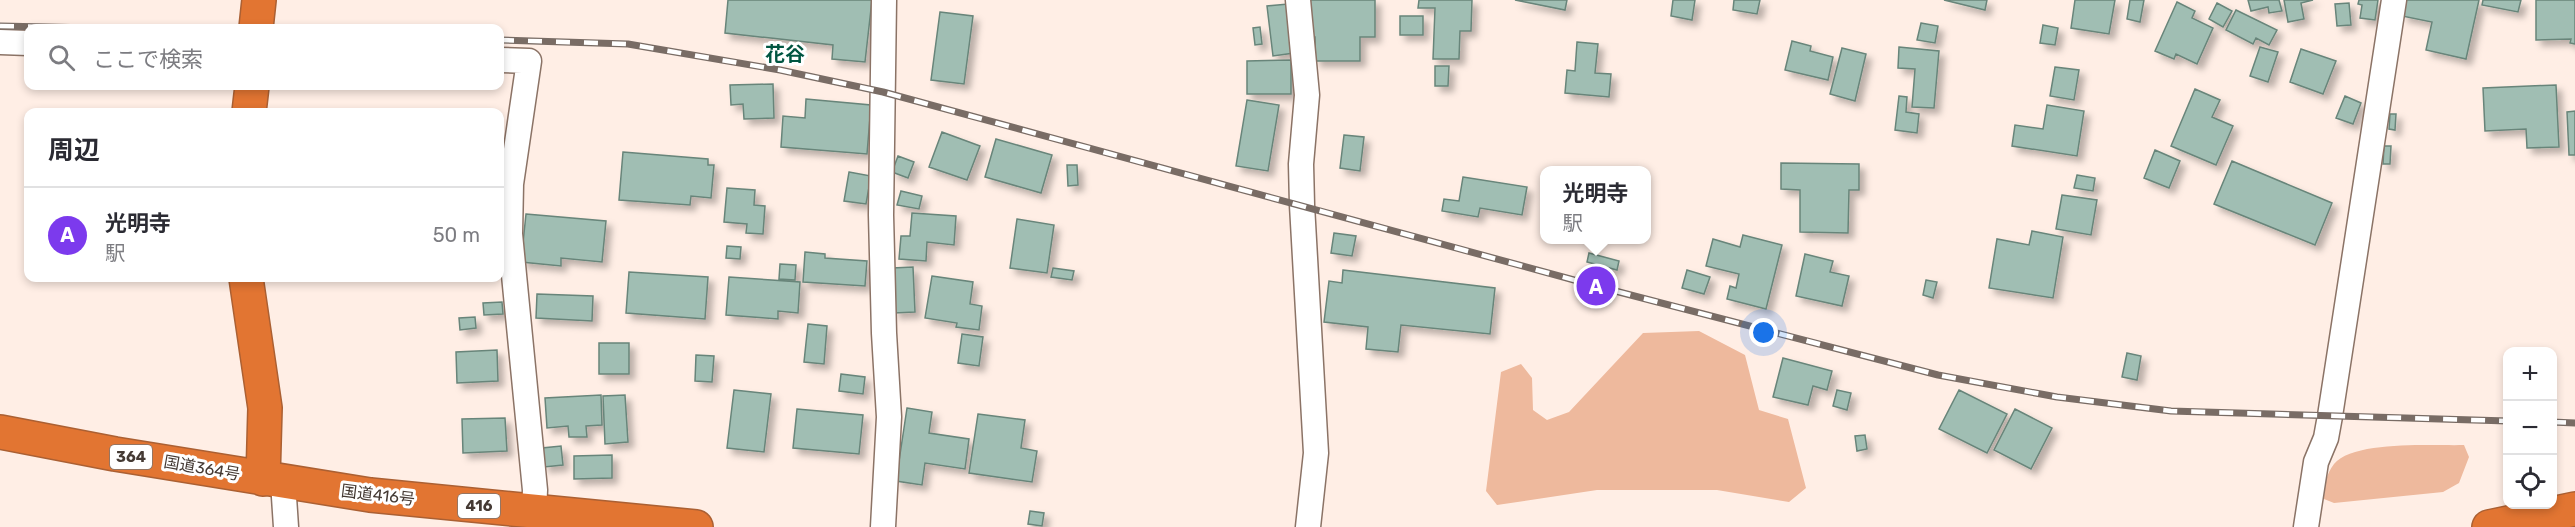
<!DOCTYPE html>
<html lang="ja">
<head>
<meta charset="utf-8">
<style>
  body { margin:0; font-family:Rubik,"Noto Sans JP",sans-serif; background:#f2f2f3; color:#2b2b33 }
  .controls { position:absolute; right:18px; bottom:18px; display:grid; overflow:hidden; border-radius:12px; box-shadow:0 3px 9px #0003 }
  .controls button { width:54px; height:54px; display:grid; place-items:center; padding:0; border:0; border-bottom:2px solid #e1e1e2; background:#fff; color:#2b2b33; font:30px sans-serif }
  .you { position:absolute; left:1764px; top:333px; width:21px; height:21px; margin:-15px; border:4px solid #fff; border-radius:50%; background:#1a73e8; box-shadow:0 0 0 9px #1a73e833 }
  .badge { display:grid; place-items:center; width:39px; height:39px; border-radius:50%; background:#7c3aed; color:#fff; font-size:20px; font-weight:700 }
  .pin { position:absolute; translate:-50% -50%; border:3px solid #fff; box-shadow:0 2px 6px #0006 }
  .popup { position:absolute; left:1540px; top:166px; width:111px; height:78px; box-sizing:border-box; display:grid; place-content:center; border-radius:12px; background:#fff; filter:drop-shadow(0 2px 4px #0005); font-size:20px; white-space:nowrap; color:#7c7c81 }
  .popup b { font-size:22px; color:#2b2b33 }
  .popup::after { content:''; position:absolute; left:50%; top:100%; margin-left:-12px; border:12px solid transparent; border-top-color:#fff }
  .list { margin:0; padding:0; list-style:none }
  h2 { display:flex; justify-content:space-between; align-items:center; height:78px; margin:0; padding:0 24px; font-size:26px }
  h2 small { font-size:20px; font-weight:400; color:#7c7c81 }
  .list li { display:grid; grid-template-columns:39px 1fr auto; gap:18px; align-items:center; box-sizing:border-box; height:96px; padding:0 24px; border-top:2px solid #e1e1e2 }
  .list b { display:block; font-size:22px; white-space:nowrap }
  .list p { margin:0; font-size:20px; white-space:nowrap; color:#7c7c81 }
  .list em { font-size:20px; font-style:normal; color:#7c7c81 }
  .icon { flex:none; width:33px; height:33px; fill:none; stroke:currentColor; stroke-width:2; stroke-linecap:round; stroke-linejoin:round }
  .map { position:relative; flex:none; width:2575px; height:527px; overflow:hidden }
  .search { position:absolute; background:#fff; box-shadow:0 3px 9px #0003; left:24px; top:24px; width:480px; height:66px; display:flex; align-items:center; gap:15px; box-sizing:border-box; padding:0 21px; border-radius:12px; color:#7c7c81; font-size:22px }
  .panel { position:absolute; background:#fff; box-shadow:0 3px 9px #0003; left:24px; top:108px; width:480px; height:174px; border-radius:12px }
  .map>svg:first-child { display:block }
  .green { fill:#eeb99d }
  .building { fill:#a0beb3; stroke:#68857a; stroke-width:1.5; filter:url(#shadow) }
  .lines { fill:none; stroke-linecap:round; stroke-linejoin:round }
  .street-casing { stroke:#8b7366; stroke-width:27 }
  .highway-casing { stroke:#ab6033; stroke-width:36 }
  .street { stroke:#fff; stroke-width:24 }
  .highway { stroke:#e27532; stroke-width:33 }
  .rail-casing { stroke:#796c65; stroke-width:7 }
  .rail { stroke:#fff; stroke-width:4.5; stroke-dasharray:14; stroke-linecap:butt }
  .labels { text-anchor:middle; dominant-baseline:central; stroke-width:6; stroke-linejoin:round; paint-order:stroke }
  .shield { fill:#fff; stroke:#7d7571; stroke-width:1.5 }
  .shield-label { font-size:15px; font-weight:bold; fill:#453a34 }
  .street-label { font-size:16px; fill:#453a34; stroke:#fff }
  .quarter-label { font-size:20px; font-weight:bold; fill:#005541; stroke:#fff }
</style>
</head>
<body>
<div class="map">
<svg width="2575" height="527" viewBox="0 0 2575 527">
  <defs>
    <filter id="shadow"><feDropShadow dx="5.5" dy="5.5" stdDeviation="3" flood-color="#0004"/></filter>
  </defs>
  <rect width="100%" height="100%" fill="#ffeee5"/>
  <path class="green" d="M1699 331 1745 355 1759 410 1788 419 1806 488 1789 502 1717 490H1597L1497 505 1486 491 1501 372 1521 364 1532 378 1533 410 1547 420 1569 412 1643 333Z
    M2464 445 2469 457 2459 483 2443 492 2334 503 2324 499C2324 487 2326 474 2334 464 2354 440 2434 446 2464 445Z"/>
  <path class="building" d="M728 0H872L865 62 832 59 833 45 725 33Z
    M1309 0H1375V37H1360V61H1315V37H1310Z
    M1419 0H1472L1471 31H1460L1459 59H1433L1435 8H1418Z
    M1515 0H1567L1565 10Z
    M1673 0H1695L1692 20 1671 16Z
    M1734 0H1760L1757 14 1733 10Z
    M1944 0H1987L1985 10Z
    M2075 0H2115L2109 34 2071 28Z
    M2130 0H2144L2140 22 2127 19Z
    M2248 0H2279L2282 11 2269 13 2268 7 2251 11Z
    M2284 0H2313L2301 3 2304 19 2288 22Z
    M2359 0H2378L2375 20 2360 18 2362 5 2358 4Z
    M2406 0H2479L2466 59 2426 50 2432 22 2402 16Z
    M2483 0H2521L2518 12 2482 5Z
    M2536 0H2575V44L2570 43 2571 39 2536 40Z
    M2177 2 2195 11 2192 18 2213 28 2197 64 2176 54 2174 59 2155 51Z
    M2217 3 2232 11 2223 27 2209 19Z
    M2349 3 2351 25 2337 26 2335 4Z
    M1288 4 1294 53 1273 56 1267 6Z
    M2236 10 2277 30 2269 45 2256 38 2253 44 2226 30Z
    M940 12 973 16 964 84 931 80Z
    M1400 16H1423V35H1400Z
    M1921 23 1938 26 1935 43 1917 40Z
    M2043 25 2058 28 2055 45 2040 43Z
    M1260 27 1262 44 1255 45 1253 28Z
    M1792 41 1811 46 1810 51 1833 57 1828 80 1785 70Z
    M1577 42 1598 44 1595 73 1611 74 1609 97 1565 93 1567 70 1575 71Z
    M1899 47 1939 51 1934 108 1912 107 1915 69 1898 68Z
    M2260 47 2278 52 2268 82 2250 76Z
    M1842 48 1866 54 1855 101 1830 94Z
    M2301 49 2336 61 2323 94 2290 82Z
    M1291 60V94H1247V61Z
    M1435 66H1449L1448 86H1435Z
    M2055 67 2079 70 2074 100 2050 96Z
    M773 84 774 118 744 119 743 104 731 105 730 85Z
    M2556 85 2559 147 2527 148 2526 129 2485 131 2483 88Z
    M2195 89 2220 100 2212 117 2233 126 2216 165 2171 146Z
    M1899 96 1907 97 1906 112 1919 114 1917 133 1895 130Z
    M2345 96 2361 103 2353 124 2336 118Z
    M806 99 871 105 867 154 781 147 783 116 805 118Z
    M1247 100 1279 105 1268 171 1236 166Z
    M2047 105 2084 111 2077 156 2012 146 2015 125 2043 129Z
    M2575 111V155H2569L2567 112Z
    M2390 114H2396L2395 130 2389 129Z
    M942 132 980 146 967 180 929 167Z
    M1344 135 1364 137 1360 171 1340 168Z
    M996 139 1052 155 1041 193 985 177Z
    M2384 146H2391L2390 164H2383Z
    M2155 150 2180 161 2169 188 2144 178Z
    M623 152 708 159V165H714L711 198 691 196 690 205 619 200Z
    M898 156 914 162 908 178 892 172Z
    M2232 161 2332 203 2315 245 2214 204Z
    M1781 163 1859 164V190H1849L1848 233 1800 232V190L1781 189Z
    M1067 165H1077L1078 185 1068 186Z
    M849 172 871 176 866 204 844 201Z
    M2077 175 2095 178 2093 191 2074 188Z
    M1463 177 1527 187 1522 215 1480 208 1478 217 1442 211 1444 199 1459 201Z
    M727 188 755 190 754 205 765 206 763 234 746 233 747 224 724 222Z
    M901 191 922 196 919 209 897 205Z
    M2062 195 2097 200 2091 235 2056 229Z
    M912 213 956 216 954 245 927 242 926 261 899 259 901 236H910Z
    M526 214 606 221 602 262 561 258V266L521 262Z
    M1017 219 1054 225 1047 273 1010 268Z
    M2032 231 2063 237 2053 298 1989 288 1997 239 2029 245Z
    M1334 233 1356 236 1352 256 1331 253Z
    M1743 235 1782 245 1766 309 1727 299 1730 286 1736 288 1739 274 1706 266 1713 239 1740 247Z
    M727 246 741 247 740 259 726 258Z
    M805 252 825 254V258L867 261 865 286 803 282Z
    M1589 253 1619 261 1617 270 1587 262Z
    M1805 254 1833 261 1830 272 1849 276 1842 306 1796 296Z
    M780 264 796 265 795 280 779 279Z
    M913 267 915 312 894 313 892 268Z
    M1053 268 1074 271 1072 280 1051 277Z
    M1343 270 1495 288 1490 334 1401 325 1398 352 1366 349 1368 327 1324 322 1329 281 1342 283Z
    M1687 270 1710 277 1704 294 1682 288Z
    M629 272 708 277 705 319 626 313Z
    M932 276 973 282 970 304 982 306 979 330 956 327 957 323 925 318Z
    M729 277 800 282 798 313 778 311V319L726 315Z
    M1926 280 1937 282 1933 298 1923 295Z
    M537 294 593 296 592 321 536 318Z
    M502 302 503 314 484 315 483 303Z
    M475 317 476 328 460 330 459 318Z
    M808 324 827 326 824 364 804 362Z
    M962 334 983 337 979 366 958 363Z
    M599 343H629V374H599Z
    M497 350 498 381 457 383 456 352Z
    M2127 353 2141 356 2137 380 2122 377Z
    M696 355 714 356 712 382 695 381Z
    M1783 358 1832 371 1827 390 1813 386 1808 405 1773 397Z
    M841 374 865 377 863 394 839 391Z
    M734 390 771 394 764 452 727 448Z
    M1837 390 1851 393 1847 410 1833 406Z
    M1959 390 2007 414 1987 453 1939 429Z
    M601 395 602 425 586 426 587 437H569L568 426 547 428 545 398Z
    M625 395 628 442 605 444 603 396Z
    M907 408 932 412 929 433 969 439 965 469 925 463 922 485 896 481Z
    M797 409 863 415 859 454 793 448Z
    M2015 409 2052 428 2031 469 1994 450Z
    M978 414 1025 420 1021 448 1037 451 1032 482 969 473Z
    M505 418 507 451 463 453 462 419Z
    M1865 435 1867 449 1857 451 1855 436Z
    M561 446 563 465 544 467 542 448Z
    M612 455V478L574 479V456Z
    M1030 511 1044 513 1042 526 1028 524Z"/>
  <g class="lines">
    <g class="street-casing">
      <path id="street" d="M1298 0 1307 95 1301 164 1302 205 1316 453 1308 527
        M0 42 28 43
        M500 60 529 61 511 184 510 234 535 490 534 512
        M283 482 286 527
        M883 527 889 417 884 333 881 215 884 0
        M2306 527 2316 462 2326 438 2330 416 2394 0"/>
    </g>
    <g class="highway-casing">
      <path id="highway" d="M256 28 259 0
        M249 112 252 86
        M246 278 265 408 263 479
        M0 432 115 454 370 495 696 527
        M2489 527 2575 509"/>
    </g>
    <use href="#street" class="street"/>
    <use href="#highway" class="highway"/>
    <g class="rail-casing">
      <path id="rail" d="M0 26 94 28
        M500 40 628 44 780 70 883 92 1596 286 1938 375 2057 397 2171 411 2508 421
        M2552 422 2575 423"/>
    </g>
    <use href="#rail" class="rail"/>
  </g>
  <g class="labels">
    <g class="shield">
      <rect x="110" y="445" width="42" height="24" rx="4.5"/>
      <rect x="458" y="494" width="42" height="24" rx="4.5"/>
    </g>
    <g class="shield-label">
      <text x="131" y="457">364</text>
      <text x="479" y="506">416</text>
    </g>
    <g class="street-label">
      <text transform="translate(202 468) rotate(10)">国道364号</text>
      <text transform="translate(378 495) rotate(7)">国道416号</text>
    </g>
    <g class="quarter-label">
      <text x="785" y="54">花谷</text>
    </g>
  </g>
</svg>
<div class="controls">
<button>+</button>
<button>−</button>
<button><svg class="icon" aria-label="locate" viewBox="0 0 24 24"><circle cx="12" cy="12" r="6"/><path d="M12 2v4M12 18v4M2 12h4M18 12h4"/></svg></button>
</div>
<div class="you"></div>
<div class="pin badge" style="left:1596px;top:286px">A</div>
<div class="popup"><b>光明寺</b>駅</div>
<div class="search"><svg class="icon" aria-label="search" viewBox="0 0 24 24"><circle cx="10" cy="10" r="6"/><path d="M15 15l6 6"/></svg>ここで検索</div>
<section class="panel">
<h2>周辺<small></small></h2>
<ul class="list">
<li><span class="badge">A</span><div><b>光明寺</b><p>駅</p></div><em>50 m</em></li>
</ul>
</section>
</div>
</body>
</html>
